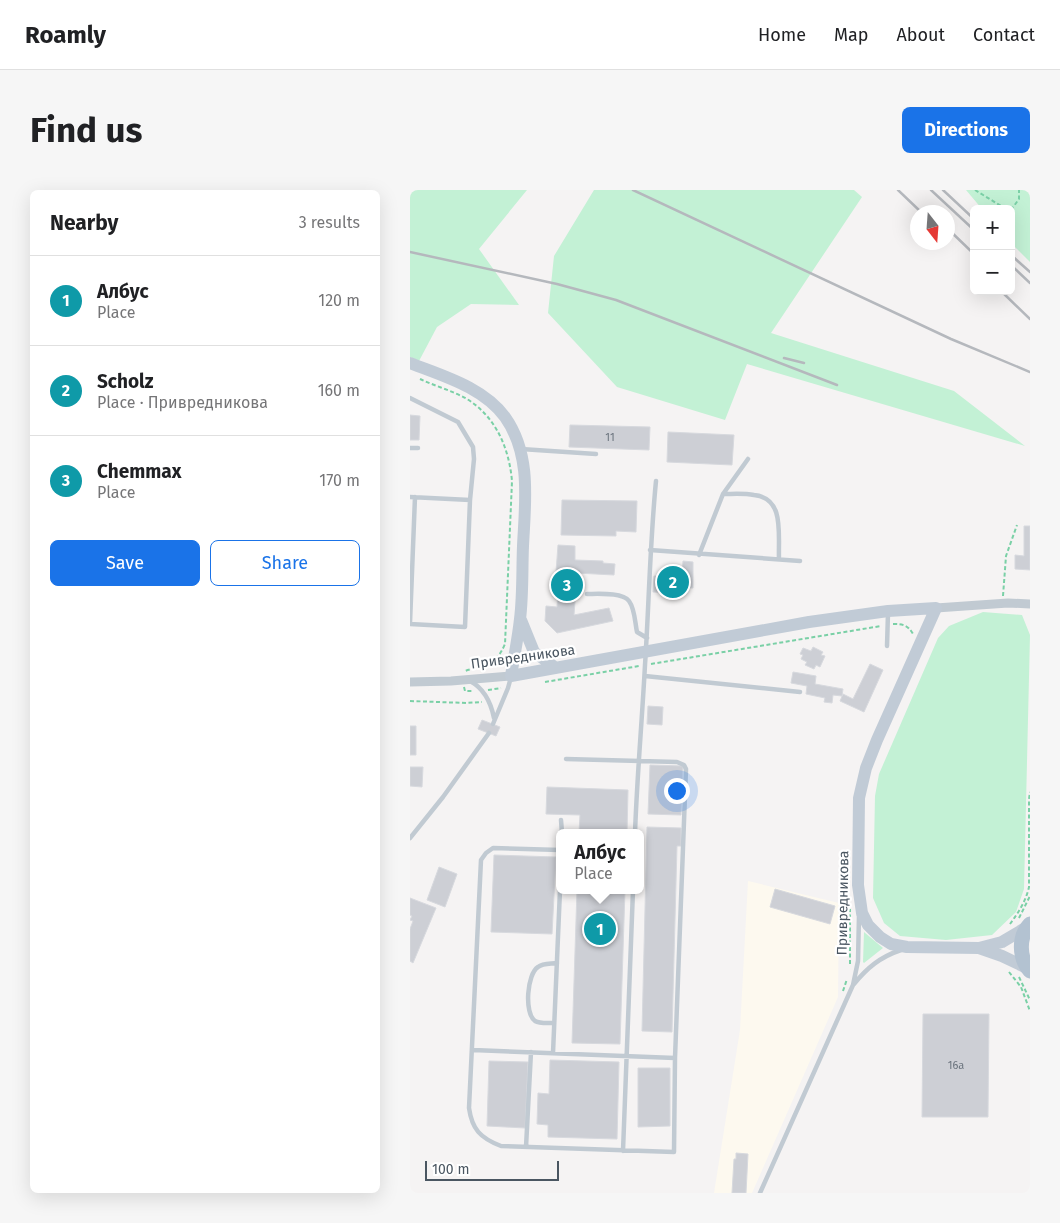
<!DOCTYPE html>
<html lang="en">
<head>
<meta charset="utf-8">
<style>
  body { margin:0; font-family:"Fira Sans",sans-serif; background:#f6f6f6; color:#202124 }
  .controls { position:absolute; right:15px; top:15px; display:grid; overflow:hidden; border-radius:8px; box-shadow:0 5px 20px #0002 }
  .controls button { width:45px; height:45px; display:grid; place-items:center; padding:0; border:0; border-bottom:1px solid #e0e0e0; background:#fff; color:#202124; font:25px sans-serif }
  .compass { position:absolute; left:500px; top:15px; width:45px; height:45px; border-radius:50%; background:#fff; box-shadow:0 5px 20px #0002; rotate:163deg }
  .scale { position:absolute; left:15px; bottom:12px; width:134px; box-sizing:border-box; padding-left:5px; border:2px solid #4a5661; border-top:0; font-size:14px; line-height:18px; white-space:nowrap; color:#4a5661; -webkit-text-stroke:4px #fff; paint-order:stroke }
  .you { position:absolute; left:266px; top:600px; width:18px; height:18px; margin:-12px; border:4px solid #fff; border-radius:50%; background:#1a73e8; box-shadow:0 0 0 8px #1a73e833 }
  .badge { display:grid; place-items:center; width:32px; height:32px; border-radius:50%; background:#1a73e8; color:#fff; font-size:16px; font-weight:700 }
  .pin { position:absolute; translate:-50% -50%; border:2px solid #fff; box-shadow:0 1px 5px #0006 }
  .popup { position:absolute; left:146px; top:639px; width:88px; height:65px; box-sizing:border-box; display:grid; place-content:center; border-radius:8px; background:#fff; filter:drop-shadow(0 1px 4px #0005); font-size:16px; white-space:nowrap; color:#757577 }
  .popup b { font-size:19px; color:#202124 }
  .popup::after { content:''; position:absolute; left:50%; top:100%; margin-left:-10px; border:10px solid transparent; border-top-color:#fff }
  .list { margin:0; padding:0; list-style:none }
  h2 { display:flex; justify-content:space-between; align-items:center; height:65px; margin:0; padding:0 20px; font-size:21px }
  h2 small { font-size:16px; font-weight:400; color:#757577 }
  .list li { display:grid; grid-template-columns:32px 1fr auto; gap:15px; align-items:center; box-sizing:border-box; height:90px; padding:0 20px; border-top:1px solid #e0e0e0 }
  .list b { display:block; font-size:19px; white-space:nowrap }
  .list p { margin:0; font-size:16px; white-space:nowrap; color:#757577 }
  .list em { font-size:16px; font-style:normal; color:#757577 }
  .actions { display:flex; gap:10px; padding:15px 20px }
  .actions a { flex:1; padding:11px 0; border:1px solid #1a73e8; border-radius:8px; text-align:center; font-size:18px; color:#1a73e8 }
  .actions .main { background:#1a73e8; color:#fff }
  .map { position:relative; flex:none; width:620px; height:1003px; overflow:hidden; border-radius:8px }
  header { display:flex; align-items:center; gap:30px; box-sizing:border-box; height:70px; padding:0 25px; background:#fff; border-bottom:1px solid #e0e0e0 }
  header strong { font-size:24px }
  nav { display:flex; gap:28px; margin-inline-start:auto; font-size:18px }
  .intro { display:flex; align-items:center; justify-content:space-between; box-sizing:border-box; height:120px; padding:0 30px }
  h1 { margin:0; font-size:35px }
  .button { padding:12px 22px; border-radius:8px; background:#1a73e8; color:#fff; font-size:18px; font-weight:700 }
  main { display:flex; gap:30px; padding:0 30px }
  aside { flex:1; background:#fff; border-radius:8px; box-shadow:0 5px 20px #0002 }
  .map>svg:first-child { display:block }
  .commercial { fill:#fdf9ef }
  .green { fill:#c3f1d5 }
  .building { fill:#cdcfd5; stroke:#d7d9de }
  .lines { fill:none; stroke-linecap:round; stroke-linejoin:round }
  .path { stroke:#7ad0a6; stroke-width:2; stroke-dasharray:4 2.5; stroke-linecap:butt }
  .lane { stroke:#c1cad2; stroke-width:4.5 }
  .street { stroke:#c1cad2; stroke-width:9 }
  .secondary { stroke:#c1cbd6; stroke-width:12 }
  .primary { stroke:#b3c2d1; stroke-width:15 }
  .rail { stroke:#b5b8bd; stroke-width:2.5 }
  .labels { text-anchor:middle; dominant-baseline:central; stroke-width:4.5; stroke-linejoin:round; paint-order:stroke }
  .number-label { font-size:11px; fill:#6b747e }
  .street-label { font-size:14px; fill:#4a5661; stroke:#fff }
</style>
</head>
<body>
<header>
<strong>Roamly</strong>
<nav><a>Home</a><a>Map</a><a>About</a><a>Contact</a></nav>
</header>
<div class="intro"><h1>Find us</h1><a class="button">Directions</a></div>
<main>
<aside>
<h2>Nearby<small>3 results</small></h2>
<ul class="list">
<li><span class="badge" style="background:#0f9aa8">1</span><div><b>Албус</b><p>Place</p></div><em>120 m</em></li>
<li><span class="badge" style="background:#0f9aa8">2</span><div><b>Scholz</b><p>Place · Привредникова</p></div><em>160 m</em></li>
<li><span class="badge" style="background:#0f9aa8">3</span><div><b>Chemmax</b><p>Place</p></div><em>170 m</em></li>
</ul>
<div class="actions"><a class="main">Save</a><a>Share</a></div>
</aside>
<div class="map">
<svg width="620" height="1003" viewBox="0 0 620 1003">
  <rect width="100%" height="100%" fill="#f5f3f3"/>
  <path class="commercial" d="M338 691 429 713 428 807 342 1003H304L330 840Z"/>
  <path class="green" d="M0 0H117L69 59 109 115 61 114 27 137 9 171 0 167Z
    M184 0H444L452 7 361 143 544 201 615 256 337 174 315 230 207 197 138 123 144 66Z
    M556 0H620V72L601 53V19H572Z
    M573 422 612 425 620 445 614 699 606 722 582 745 536 750 490 746 474 733 463 708 465 606 469 584 528 448 539 436Z
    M454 742 473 758 454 773 453 772Z"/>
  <path class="building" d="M0 225 10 226 9 250H0Z
    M160 235 240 237 239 260 159 257Z
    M258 242 324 245 322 275 257 272Z
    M152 310 227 311 226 342 206 341V346L151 345Z
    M614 336H620V380L605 379V365L614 366Z
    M148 355 165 356V370L193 371V373L205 374 204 385 167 383 164 425 199 418 203 431 147 443 135 431 136 416 147 417 149 382H146Z
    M273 371 283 372V398L266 397V403L243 402 244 386H272Z
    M403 457 413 462 411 465 415 466 410 477 406 475 404 479 395 475 397 472 391 469 393 465 390 464 393 458 401 461Z
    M460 474 473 480 454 522 430 511 433 504 443 509Z
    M383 482 406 486 405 494 433 499 432 506 423 505 422 513 414 512 415 508 396 504 397 496 381 493Z
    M238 516 253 517 252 535 237 534Z
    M72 530 90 537 86 546 68 539Z
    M0 536H6V565H0Z
    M240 575 273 576 271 625 238 624Z
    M0 577H13L12 597 0 596Z
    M137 597 218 600 217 643H169L170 625 136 624Z
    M237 637 271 638V656H267L262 842 232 841Z
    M84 665 146 667 142 744 81 742Z
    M29 677 47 684 35 717 17 710Z
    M365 699 425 716 420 734 360 717Z
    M167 700H215L210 854 162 853Z
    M0 708 26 718 3 773 0 771V739L3 731 0 730 2 726 0 725Z
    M513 824H579L578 927H512Z
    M140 870 209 872 207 949 138 947V935L127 934 128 903 139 904Z
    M79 871 118 872 115 938 77 936Z
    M228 878H260V936L228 937Z
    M326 963 338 964 336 1003H322L324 969H326Z"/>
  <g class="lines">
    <path class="path" d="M565 0 596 19
      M601 20 609 9V0
      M10 189C25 196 43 201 57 209 86 227 99 258 102 291L95 454C85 477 76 474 55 481
      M593 406 596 366 607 335
      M483 434C493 434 498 435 503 444
      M241 474 471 436
      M135 492 229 476
      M54 497 55 501H63
      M78 500 91 498
      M0 511 56 513 72 512
      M609 728 620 706
      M600 734C608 723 616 711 619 697V609L620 602
      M440 774V719
      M599 782 611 797 620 821
      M609 787 620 810
      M433 801 437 789"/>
    <path class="lane" d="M0 208 48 232 63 257 64 269 60 310 55 437 0 434
      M0 258H8
      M111 259 186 264
      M313 304C323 304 334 303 344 305 375 308 368 344 369 369
      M0 307 60 310
      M240 360 390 371
      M289 365 313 304 338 269
      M177 404C187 404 213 402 219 411 225 419 225 433 227 442L237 448
      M0 433 5 307
      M477 456 478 423
      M235 486 390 502
      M60 491C75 499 81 513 84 528
      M83 534 98 498 101 487
      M151 630 152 643
      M225 643C227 587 232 531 235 475 239 413 240 352 246 291
      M0 648 33 607 79 543
      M150 660 83 658 76 663 71 670 59 918C62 939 70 948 91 956L264 962 265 868 276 579 274 575 267 572 156 569
      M444 794C457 778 470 767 491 760
      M144 833C138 833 130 834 125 831 114 823 117 784 128 777 133 773 140 774 147 773
      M63 860 265 868
      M143 863 150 700
      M116 957 121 862
      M213 961 223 700
      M350 1003 443 795 448 771 449 725"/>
    <path class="street" d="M526 418 598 413 620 414
      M0 492 41 491 101 486"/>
    <path class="secondary" d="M0 173C33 186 73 197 95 227 122 265 115 313 113 356 112 380 113 405 110 429 108 448 104 467 101 486L399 432 478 421 526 418 467 550 456 578 449 608 448 695 452 723 458 735 470 747 481 754 497 757 569 758 592 752 617 737
      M111 430 124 462 146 478
      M569 758 592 766 617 778"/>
    <path class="primary" d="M620 734C608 747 609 768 620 781"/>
    <path class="rail" d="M223 0 541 149 620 182
      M488 0 511 22
      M521 0 564 40
      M533 0 564 29
      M538 39 564 64
      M0 62 147 94 206 110 427 195
      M601 65 620 82
      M601 75 620 93
      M591 101 620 129
      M374 168 394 173"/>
  </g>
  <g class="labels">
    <g class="number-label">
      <text x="200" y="247">11</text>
      <text x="546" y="875">16a</text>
    </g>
    <g class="street-label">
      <text transform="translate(113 467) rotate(-8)">Привредникова</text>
      <text transform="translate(433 713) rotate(-89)">Привредникова</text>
    </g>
  </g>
</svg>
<div class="controls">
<button>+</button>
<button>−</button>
</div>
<svg class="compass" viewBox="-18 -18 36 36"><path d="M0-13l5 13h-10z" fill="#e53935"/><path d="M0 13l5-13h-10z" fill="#757577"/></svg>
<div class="scale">100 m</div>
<div class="you"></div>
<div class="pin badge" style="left:190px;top:739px;background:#0f9aa8">1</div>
<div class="popup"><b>Албус</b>Place</div>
<div class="pin badge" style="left:263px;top:392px;background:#0f9aa8">2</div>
<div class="pin badge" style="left:157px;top:395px;background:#0f9aa8">3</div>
</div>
</main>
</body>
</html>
